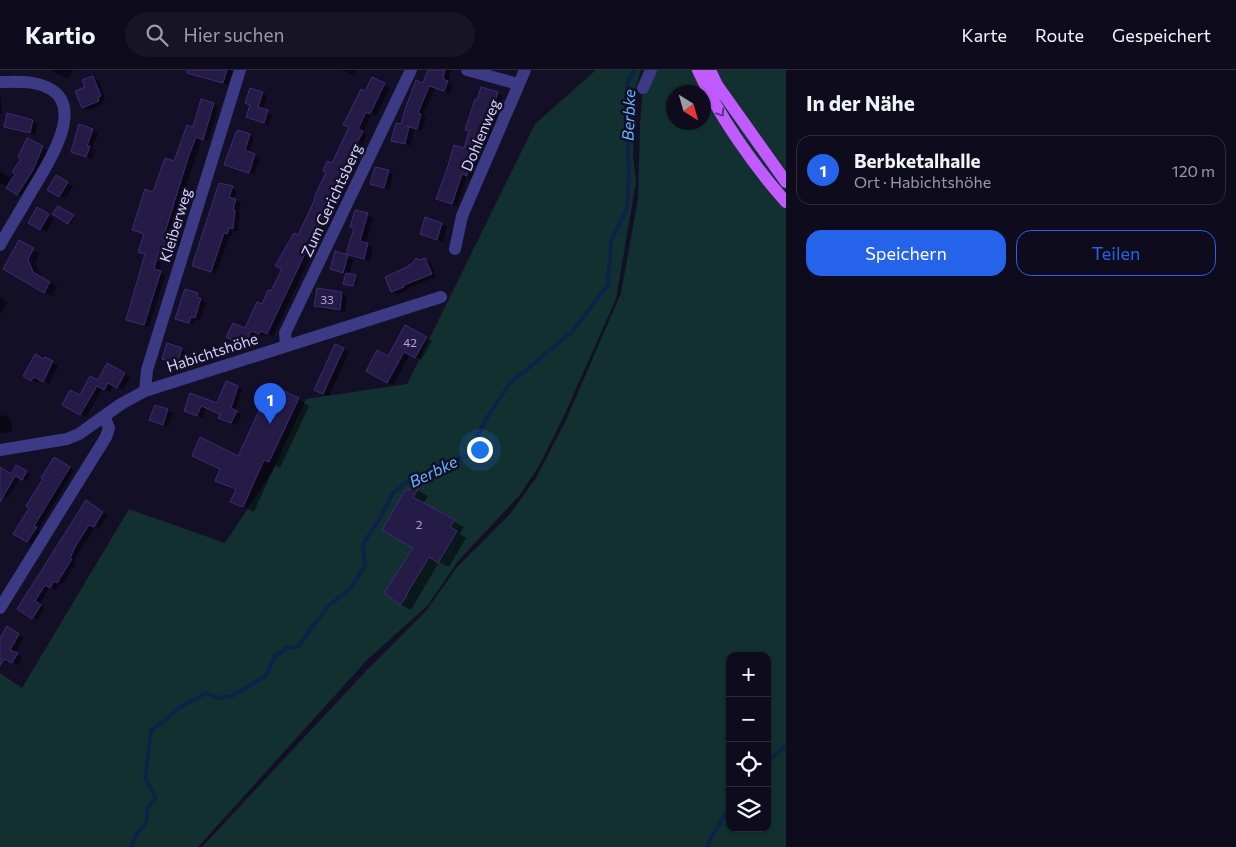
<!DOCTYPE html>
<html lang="de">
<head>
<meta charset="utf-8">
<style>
  body { margin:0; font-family:Commissioner,sans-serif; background:#171425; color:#f1f3f6 }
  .controls { position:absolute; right:15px; bottom:15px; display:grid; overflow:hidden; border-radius:10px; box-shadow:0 1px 4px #0004 }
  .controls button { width:45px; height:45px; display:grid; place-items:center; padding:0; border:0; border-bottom:1px solid #2e2b3b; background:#0e0b1c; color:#f1f3f6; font:25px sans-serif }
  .compass { position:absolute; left:666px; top:15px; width:45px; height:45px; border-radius:50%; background:#0e0b1c; box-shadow:0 1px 4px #0004; rotate:143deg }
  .you { position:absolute; left:479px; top:379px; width:18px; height:18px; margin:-12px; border:4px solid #fff; border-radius:50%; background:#1a73e8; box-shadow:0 0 0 8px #1a73e833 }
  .badge { display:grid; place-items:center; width:32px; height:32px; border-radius:50%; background:#2563eb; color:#fff; font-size:16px; font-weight:700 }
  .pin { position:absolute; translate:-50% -41px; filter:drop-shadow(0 1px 2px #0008) }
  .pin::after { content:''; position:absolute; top:26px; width:18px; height:15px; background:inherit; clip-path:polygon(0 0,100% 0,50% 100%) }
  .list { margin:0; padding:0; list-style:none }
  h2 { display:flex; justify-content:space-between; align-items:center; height:65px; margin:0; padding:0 20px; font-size:21px }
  h2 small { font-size:16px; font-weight:400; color:#9b9ba3 }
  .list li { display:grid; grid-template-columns:32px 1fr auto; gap:15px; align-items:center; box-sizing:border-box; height:70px; margin:0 10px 10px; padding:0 10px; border:1px solid #2e2b3b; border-radius:15px }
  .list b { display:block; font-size:19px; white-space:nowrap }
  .list p { margin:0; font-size:16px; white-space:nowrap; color:#9b9ba3 }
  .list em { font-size:16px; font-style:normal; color:#9b9ba3 }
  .actions { display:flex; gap:10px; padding:15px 20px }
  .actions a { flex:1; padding:11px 0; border:1px solid #2563eb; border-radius:15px; text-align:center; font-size:18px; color:#2563eb }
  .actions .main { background:#2563eb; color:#fff }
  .icon { flex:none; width:28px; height:28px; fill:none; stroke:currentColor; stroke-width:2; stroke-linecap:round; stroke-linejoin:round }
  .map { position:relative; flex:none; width:786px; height:777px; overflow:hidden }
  header { display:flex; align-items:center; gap:30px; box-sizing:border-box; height:70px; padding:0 25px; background:#0e0b1c; border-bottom:1px solid #2e2b3b }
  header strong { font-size:24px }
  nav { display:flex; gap:28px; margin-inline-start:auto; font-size:18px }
  .search { width:350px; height:45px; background:#171425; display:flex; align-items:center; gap:12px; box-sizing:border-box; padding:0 18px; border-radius:28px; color:#9b9ba3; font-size:19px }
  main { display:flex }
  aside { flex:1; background:#0e0b1c }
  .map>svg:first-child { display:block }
  .green { fill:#12302f; fill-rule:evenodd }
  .shadow { fill:#0007 }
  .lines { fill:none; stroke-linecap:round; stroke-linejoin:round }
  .stream { stroke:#0c2248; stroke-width:4 }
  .building { fill:#241b47; stroke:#3b2d73 }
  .minor { stroke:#3d3a85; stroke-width:12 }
  .primary { stroke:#c25bff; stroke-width:12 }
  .oneway { stroke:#623188 }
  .labels { text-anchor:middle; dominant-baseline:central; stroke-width:5; stroke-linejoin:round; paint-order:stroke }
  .number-label { font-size:12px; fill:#aca6d1 }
  .street-label { font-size:15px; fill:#d9d4ff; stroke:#130f26 }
  .water-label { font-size:16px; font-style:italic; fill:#62b6ff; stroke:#130f26 }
</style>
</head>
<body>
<header>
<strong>Kartio</strong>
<div class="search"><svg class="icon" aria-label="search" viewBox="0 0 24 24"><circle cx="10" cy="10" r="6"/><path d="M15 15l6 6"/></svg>Hier suchen</div>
<nav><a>Karte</a><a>Route</a><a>Gespeichert</a></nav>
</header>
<main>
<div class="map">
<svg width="786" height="777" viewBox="0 0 786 777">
  <rect width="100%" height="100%" fill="#130f26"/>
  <path class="green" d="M596 0H641L635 20 633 87 636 112 616 229 563 348 539 396 519 426 459 490 427 536 367 590 198 777H0V603L22 618 129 439 225 473 272 402 306 329 407 314 535 54Z
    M655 0H786V777H202L366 601 426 541 457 497 510 444 536 408 566 350 621 223 638 129 640 54 643 18ZM674 22H704V52H674ZM730 586H767V758H730Z"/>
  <path class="shadow" d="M50 0H73L68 9Z
    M204 0H233L228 15 202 6Z
    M343 0H356L354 5Z
    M429 0H451L448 12 453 15 450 23 435 18 423 46 426 48 422 61 410 57 414 61 410 76 398 73 393 70 402 56Z
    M93 7 99 11 105 28 102 30 104 34 88 40 83 37 87 18Z
    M373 9 390 18 376 46 372 44 363 63 367 65 353 96 355 98 335 137H334L273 266 266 263 265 266 256 263 252 274 244 271 243 274 233 270 246 260 272 223Z
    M482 18 503 26 488 75 484 74 480 82 472 108 467 106 457 136 437 129 465 79Z
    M263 23 267 26 263 40 272 44 269 55 248 47Z
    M0 27 1 28 2 44H0Z
    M213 34 218 37 208 71 202 69 170 165 183 170 181 178 174 176 171 185 164 183 159 202 165 206 149 257 133 252 128 249 145 184 140 181 154 123 175 93 193 59Z
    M8 45 38 54 35 65 10 59 5 56Z
    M93 60 98 63 92 79 95 81 92 89 72 81Z
    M249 65 254 68 249 83 260 88 254 105 226 94Z
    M27 70 47 80 38 103 23 127 0 113V101L10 108 23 88Z
    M388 102 393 104 389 120 372 114Z
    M56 106 73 116 65 129 49 119Z
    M232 118 237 121 234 129 241 133 238 142 240 144 238 161 234 160 232 166 230 165 216 204 193 195Z
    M58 137 75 147 71 154 54 144Z
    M38 139 54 149 46 162 30 153Z
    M356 141 373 148 366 174 373 177 370 191 348 183 355 158Z
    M426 149 447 157 443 172 421 164Z
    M19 172 40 184 35 193 41 207 57 217 52 226 4 198Z
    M336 183 353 189 349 205 357 208 355 216 344 214 347 204 331 198Z
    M425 189 430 192 436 207 408 218 409 220 397 225 392 221 411 197Z
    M186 220 203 228 202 230 206 233 200 250 196 249 194 255 177 248Z
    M318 220 342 223 347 226 345 242 321 239 315 236Z
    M0 227 8 232 0 245Z
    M406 256 432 271 421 290 410 284 393 315 367 301 389 288Z
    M181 279 186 282 182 296 163 288Z
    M343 279 349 282 329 326 321 323Z
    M45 288 58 296 49 314 39 309 37 313 25 306Z
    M107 295 130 307 123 320 113 315 110 322 103 318 86 347 64 334 80 327 98 312Z
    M237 317 242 320 235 342 242 345 237 355 219 348 221 344 206 338 203 348 190 343 191 324 218 335Z
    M298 329 309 336 280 398 275 395 254 442 232 431 236 420 217 411 222 400 205 392 238 387Z
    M156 336 173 343 168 357 156 352Z
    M5 345 10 348 13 361 0 364V346Z
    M55 389 74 400 38 460 41 461 32 474 15 464 31 437Z
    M17 396 31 404 27 411 20 407 8 428 0 424V400L12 405Z
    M418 420 428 426 423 434 464 457 460 464 466 468 449 497 439 492 411 540 400 534 414 478 405 421Z
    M91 434 108 445 99 459 95 457 80 480 74 492 76 493 62 515 59 513 55 520 50 517 39 535 45 538 37 550 18 539Z
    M7 558 24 568 15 583 22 587 18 595 10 591 9 593 0 587V570Z"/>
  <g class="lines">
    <path class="stream" d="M767 692 786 676
      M132 777 135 766 147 751V738L156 728 145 708 151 661 180 637 206 623 217 628 232 626 266 606 275 586 287 578 298 577 327 537 350 519 365 495 363 474 381 446 393 423 410 410 436 400 467 385 488 346 510 313 571 263 608 215 611 171 627 138 629 106 626 40 628 12 634 0
      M708 777 710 769 730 737"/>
  </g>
  <path class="building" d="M187 0H227L223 13 187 3Z
    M428 0H445L443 9 448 11 444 21 429 16 418 43 421 44 417 59 406 56 409 57 405 74 391 71 396 53 401 54 407 34 416 10 423 13Z
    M93 6 101 26 98 27 99 31 82 38 75 21 85 17 82 10Z
    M372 7 385 13 370 44 366 42 358 59 363 61 348 92 351 94 330 135H328L267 264 261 261 259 264 251 261 246 272 238 269 237 272 226 267 233 253 245 258 257 232 262 234 268 220 271 221 282 199 275 196 294 163 298 165 315 129 314 128 326 102 323 101 327 91 332 93 349 57 343 55 361 19 365 21Z
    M481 17 498 22 482 73 479 72 475 79 467 106 462 104 452 134 436 129 447 99 454 75 464 78 469 61 465 60 475 29 477 30Z
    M250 18 263 22 258 37 268 40 264 53 246 47 250 35 245 33Z
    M201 29 214 33 203 70 196 67 189 85 165 162 179 166 176 176 169 174 166 183 159 181 154 199 161 201 144 255 126 250 145 184 138 182 144 164 132 160 145 119 153 122 165 88 174 91 187 55 193 57Z
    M7 43 33 50 30 63 4 57Z
    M79 54 93 59 87 76H90L86 87 71 82Z
    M238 60 250 64 245 80 255 84 249 103 224 95 236 62 237 63Z
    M27 68 43 76 33 100 17 125 6 118 15 104 12 102 21 89 18 87Z
    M375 97 389 100 384 118 370 114Z
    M56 105 68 112 59 127 47 120Z
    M219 113 233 116 229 127 236 129 233 139 235 140 233 159 229 158 227 164 224 163 211 202 192 196Z
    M58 136 74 145 68 154 52 144Z
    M37 137 49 144 40 160 28 153Z
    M355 140 368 143 360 171 368 173 364 189 346 184 354 158 350 157Z
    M425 147 442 153 437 170 420 164Z
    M19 170 34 178 28 189 33 202 50 212 44 223 3 199Z
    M335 181 348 185 343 203 330 199Z
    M416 188 420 190 425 188 432 204 404 215V217L391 222 385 207 409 196V195L413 193Z
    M346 203 356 205 353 216 343 214Z
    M317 218 342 222 340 240 314 236Z
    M185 219 198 223 197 227 201 228 195 248 191 247 189 253 175 249Z
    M405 255 427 267 415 288 404 282 387 313 366 301 377 280 388 286Z
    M167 273 182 278 177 294 162 289Z
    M335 274 344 278 323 324 314 320Z
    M35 284 44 289 45 287 53 291 43 312 34 307 31 311 23 306Z
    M107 293 125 303 117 318 108 313 104 320 97 316 80 345 62 335 70 320 80 325 90 306 98 310Z
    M226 311 238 316 231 338 237 341 231 353 218 348 220 344 201 336 197 346 184 341 190 323 217 333Z
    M271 315 299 328 269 392 264 390 243 437 230 432 236 419 215 411 220 399 192 386 200 367 238 386Z
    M155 335 168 339 163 355 149 350Z
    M54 387 70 397 34 456 37 457 27 472 13 464 29 438 26 436 43 409 41 408Z
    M16 395 27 401 22 410 15 406 0 432V397L11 404Z
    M418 419 413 427 455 450 450 457 457 461 438 493 429 487 406 525 407 526 400 535 384 523 413 478 382 460 405 420Z
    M86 430 103 442 94 457 89 455 75 477 70 488 72 489 57 513 54 511 50 518 45 515 35 531 41 535 32 549 17 539Z
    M7 556 19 564 10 580 18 583 12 593 4 589 0 596V568Z"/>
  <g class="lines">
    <path class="minor" d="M467 0 518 14
      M0 12C18 12 36 10 52 20 85 41 44 100 31 122 21 140 10 157 0 175
      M643 18 651 0
      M455 179 462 146 525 0
      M286 275 285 263 411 0
      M145 321 147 300 240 0
      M0 380 67 369 79 364 121 334 145 321 441 227
      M0 538 106 367 109 358 104 346"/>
    <path class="primary" d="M698 0C718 45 753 95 786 132
      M710 0 717 15 786 112"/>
  </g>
  <defs><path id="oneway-chevron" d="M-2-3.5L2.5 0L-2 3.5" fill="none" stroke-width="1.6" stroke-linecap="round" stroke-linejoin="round" transform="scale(1.25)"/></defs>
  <use class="oneway" href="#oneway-chevron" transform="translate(721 43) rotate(56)"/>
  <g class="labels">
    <g class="number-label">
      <text x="327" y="229">33</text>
      <text x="410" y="272">42</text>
      <text x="419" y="454">2</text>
    </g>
    <g class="street-label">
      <text transform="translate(480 65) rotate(-67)">Dohlenweg</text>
      <text transform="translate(331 130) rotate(-65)">Zum Gerichtsberg</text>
      <text transform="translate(175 155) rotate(-73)">Kleiberweg</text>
      <text transform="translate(212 282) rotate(-18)">Habichtshöhe</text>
    </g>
    <g class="water-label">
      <text transform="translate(628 45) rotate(-88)">Berbke</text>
      <text transform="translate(433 401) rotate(-26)">Berbke</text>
    </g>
  </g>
</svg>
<div class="controls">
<button>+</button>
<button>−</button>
<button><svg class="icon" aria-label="locate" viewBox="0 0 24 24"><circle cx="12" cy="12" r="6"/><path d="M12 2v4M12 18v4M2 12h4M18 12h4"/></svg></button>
<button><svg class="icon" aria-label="layers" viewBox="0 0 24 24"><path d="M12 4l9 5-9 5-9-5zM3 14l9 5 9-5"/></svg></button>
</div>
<svg class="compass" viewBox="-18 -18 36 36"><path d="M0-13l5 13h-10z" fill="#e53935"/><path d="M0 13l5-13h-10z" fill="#9b9ba3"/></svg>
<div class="you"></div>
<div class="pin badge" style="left:270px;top:354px">1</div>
</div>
<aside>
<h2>In der Nähe<small></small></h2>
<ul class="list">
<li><span class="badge">1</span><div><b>Berbketalhalle</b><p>Ort · Habichtshöhe</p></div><em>120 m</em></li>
</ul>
<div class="actions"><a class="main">Speichern</a><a>Teilen</a></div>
</aside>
</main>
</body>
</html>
